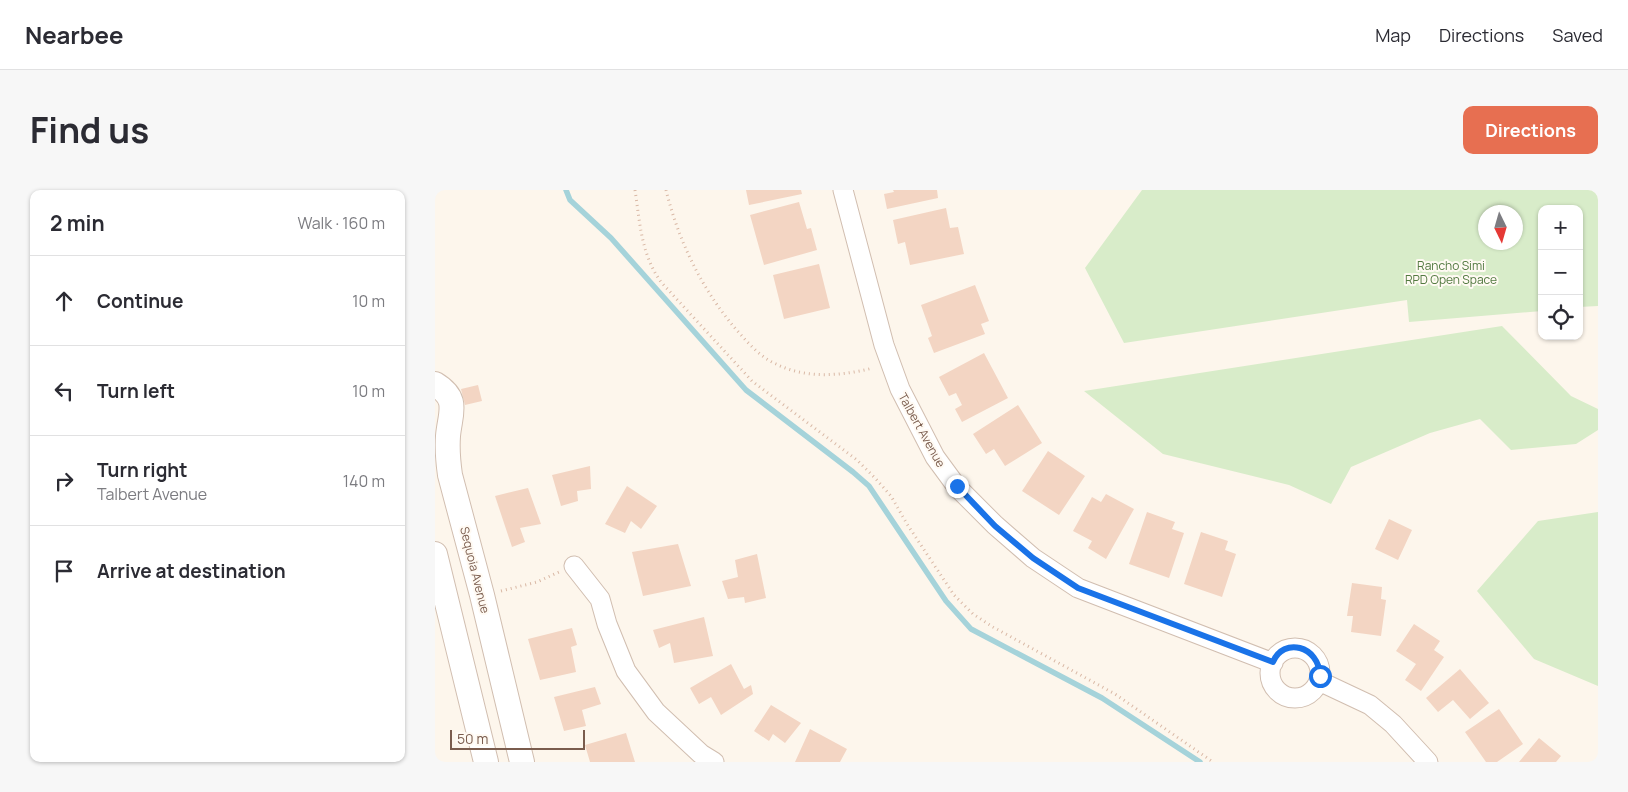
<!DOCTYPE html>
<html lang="en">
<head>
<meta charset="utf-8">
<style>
  body { margin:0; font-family:Manrope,sans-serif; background:#f7f7f7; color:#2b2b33 }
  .controls { position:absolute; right:15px; top:15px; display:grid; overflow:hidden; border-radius:10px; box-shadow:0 1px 4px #0004 }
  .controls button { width:45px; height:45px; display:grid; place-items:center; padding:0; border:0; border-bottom:1px solid #e1e1e2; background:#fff; color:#2b2b33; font:25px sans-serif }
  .compass { position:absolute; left:1043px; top:15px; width:45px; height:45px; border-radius:50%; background:#fff; box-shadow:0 1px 4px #0004; rotate:175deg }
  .scale { position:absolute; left:15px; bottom:12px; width:135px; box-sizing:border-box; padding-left:5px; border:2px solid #7a5c4d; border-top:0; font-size:14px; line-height:18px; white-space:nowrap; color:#7a5c4d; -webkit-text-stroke:4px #fffaf3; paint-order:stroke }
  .stop { position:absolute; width:15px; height:15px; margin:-11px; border:4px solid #1a73e8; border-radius:50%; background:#fff }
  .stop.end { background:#1a73e8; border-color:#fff; box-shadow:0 1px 5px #0008 }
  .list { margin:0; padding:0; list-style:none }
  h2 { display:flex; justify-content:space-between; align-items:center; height:65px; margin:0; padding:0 20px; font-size:21px }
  h2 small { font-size:16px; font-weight:400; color:#7c7c81 }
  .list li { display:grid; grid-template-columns:32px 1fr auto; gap:15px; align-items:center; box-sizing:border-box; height:90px; padding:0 20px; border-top:1px solid #e1e1e2 }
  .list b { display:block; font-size:19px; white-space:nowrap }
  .list p { margin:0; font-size:16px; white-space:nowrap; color:#7c7c81 }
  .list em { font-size:16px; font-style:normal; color:#7c7c81 }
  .icon { flex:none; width:28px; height:28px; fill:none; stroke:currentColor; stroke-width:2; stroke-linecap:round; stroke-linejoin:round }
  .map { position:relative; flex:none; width:1163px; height:572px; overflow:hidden; border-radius:10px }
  header { display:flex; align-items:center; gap:30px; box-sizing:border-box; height:70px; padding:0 25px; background:#fff; border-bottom:1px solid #e1e1e2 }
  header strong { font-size:24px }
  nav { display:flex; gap:28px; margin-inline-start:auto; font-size:18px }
  .intro { display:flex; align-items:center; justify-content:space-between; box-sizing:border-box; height:120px; padding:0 30px }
  h1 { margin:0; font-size:35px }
  .button { padding:12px 22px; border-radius:10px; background:#e76f51; color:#fff; font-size:18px; font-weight:700 }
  main { display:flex; gap:30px; padding:0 30px }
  aside { flex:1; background:#fff; border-radius:10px; box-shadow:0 1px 4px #0004 }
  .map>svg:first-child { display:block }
  .green { fill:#d8ecc9; fill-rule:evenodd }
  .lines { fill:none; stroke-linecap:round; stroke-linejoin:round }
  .stream { stroke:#a5d3da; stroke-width:5.5 }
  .building { fill:#f3d5c3 }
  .minor-casing { stroke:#d1beb0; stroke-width:21 }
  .tertiary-casing { stroke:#d1beb0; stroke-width:26 }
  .path { stroke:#d9b8a5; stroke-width:3; stroke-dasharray:1 4; stroke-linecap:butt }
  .minor { stroke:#fff; stroke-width:19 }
  .tertiary { stroke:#fff; stroke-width:24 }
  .route { stroke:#1a73e8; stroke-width:6 }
  .labels { text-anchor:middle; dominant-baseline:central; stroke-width:4; stroke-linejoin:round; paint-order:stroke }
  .park-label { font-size:12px; fill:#537a41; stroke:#fffaf3 }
  .street-label { font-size:12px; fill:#7a5c4d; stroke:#fffaf3 }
</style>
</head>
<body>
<header>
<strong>Nearbee</strong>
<nav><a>Map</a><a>Directions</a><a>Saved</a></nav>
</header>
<div class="intro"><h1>Find us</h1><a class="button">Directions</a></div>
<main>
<aside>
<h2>2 min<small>Walk · 160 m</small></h2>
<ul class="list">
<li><svg class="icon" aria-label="ahead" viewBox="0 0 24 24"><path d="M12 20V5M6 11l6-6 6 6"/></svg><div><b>Continue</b></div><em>10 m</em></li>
<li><svg class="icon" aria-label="left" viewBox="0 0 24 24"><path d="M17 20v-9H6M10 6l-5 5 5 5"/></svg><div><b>Turn left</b></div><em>10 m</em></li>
<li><svg class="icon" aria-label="right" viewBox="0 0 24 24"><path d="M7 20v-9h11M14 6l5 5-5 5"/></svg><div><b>Turn right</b><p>Talbert Avenue</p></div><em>140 m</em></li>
<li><svg class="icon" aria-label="arrive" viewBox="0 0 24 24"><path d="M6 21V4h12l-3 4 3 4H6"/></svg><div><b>Arrive at destination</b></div></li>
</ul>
</aside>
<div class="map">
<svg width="1163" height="572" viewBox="0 0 1163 572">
  <rect width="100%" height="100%" fill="#fdf6ec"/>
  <path class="green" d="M707 0H1163V116L1144 117V19H1107V121L974 132 972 110 689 153 650 78ZM1080 22V52H1050V22Z
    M1067 136 1136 206 1163 219V240L1141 254 1076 260 1045 229 995 243 916 277 896 314 854 295 728 264 649 201Z
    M1163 322V496L1099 469 1042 401 1103 331Z"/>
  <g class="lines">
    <path class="stream" d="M131 0 135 10 176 48 311 200 418 282 434 296 511 411 536 439 667 508 765 572"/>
  </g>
  <path class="building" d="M311 0H366L367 4 314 15Z
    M458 0H502L503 8 452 19 449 4 459 2Z
    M364 12 372 39 376 38 382 60 329 75 315 25Z
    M511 18 515 38 523 37 529 64 475 75 470 52 463 54 458 30Z
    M384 74 395 118 349 129 338 85Z
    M540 95 554 131 546 134 550 144 499 163 493 148 497 146 486 115Z
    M549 163 573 208 527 232 520 219 527 215 521 203 514 206 504 187Z
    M43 195 47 211 30 215 26 199Z
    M583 215 607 253 570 276 559 259 551 264 538 244Z
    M613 261 650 286 624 325 587 301Z
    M155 276 156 299 142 301 143 311 126 316 117 285Z
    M192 296 222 316 206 339 196 331 190 343 170 334Z
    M93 298 106 334 85 338 90 352 77 357 60 306Z
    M671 304 699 319 671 369 653 358 657 351 638 341 657 307 666 312Z
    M712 322 740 332 737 339 749 343 734 388 694 374Z
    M954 329 977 340 963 370 940 359Z
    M766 342 793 351 790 360 801 364 787 407 749 394Z
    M243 354 256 396 208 406 197 362Z
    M322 364 331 408 310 413 309 407 293 409 287 391 303 387 300 370Z
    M917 393 947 397 946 409 951 410 946 446 916 442 918 426H912Z
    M269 427 278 466 239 473 235 453 224 458 218 440Z
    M979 434 1005 451 999 460 1009 467 986 501 970 490 981 474 961 461Z
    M137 438 142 455 136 457 141 482 105 490 93 449Z
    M296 474 309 499 316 495 318 504 286 525 276 507 264 514 255 498Z
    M1025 479 1054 513 1035 529 1018 510 1003 522 991 508Z
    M160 497 166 514 147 520 151 536 129 541 119 507Z
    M336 515 366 533 350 553 338 544 334 551 319 541Z
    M1064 519 1088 554 1062 572H1051L1030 542Z
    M375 539 412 559 405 572H360Z
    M191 543 200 572H155L150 555Z
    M1104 548 1126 566 1121 572H1084Z"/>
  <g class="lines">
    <g class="minor-casing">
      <path id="minor" d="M408 0 449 155 465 199 500 267 522 297 560 335 598 368 643 398 838 473
        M139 376 165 409 172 434 191 481 221 522 266 564 279 572
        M835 483a25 25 0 1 1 50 0a25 25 0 1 1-50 0Z
        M884 491 935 515 958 534 993 572"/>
    </g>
    <g class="tertiary-casing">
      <path id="tertiary" d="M0 194C25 209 15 223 13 246 12 260 13 271 15 285L47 405 87 572
        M0 364 51 572"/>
    </g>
    <path class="path" d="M200 0C205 33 206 64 226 92L317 191 422 270 441 289 456 306 472 334 519 405 538 424 558 437 680 504 778 572
      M231 0C244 53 269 104 306 145 316 156 327 168 341 174 371 189 406 186 438 178
      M66 401 102 392 124 382"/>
    <use href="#minor" class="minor"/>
    <use href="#tertiary" class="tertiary"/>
  </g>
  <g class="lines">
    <path class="route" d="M522 296 560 336 598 368 643 398 838 472C848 447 884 455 885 486"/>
  </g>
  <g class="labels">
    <g class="park-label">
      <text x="1016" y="75">Rancho Simi<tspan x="1016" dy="14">RPD Open Space</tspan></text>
    </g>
    <g class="street-label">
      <text transform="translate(487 240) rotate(61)">Talbert Avenue</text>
      <text transform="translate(40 380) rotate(76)">Sequoia Avenue</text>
    </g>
  </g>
</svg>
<div class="controls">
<button>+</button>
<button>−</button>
<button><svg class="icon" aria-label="locate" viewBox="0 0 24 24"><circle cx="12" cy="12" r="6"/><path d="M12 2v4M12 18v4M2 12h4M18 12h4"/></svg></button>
</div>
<svg class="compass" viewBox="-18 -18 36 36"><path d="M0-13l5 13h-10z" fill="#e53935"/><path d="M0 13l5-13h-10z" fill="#7c7c81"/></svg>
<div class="scale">50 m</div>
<div class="stop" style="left:885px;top:486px"></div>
<div class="stop end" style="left:522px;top:296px"></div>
</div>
</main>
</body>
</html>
